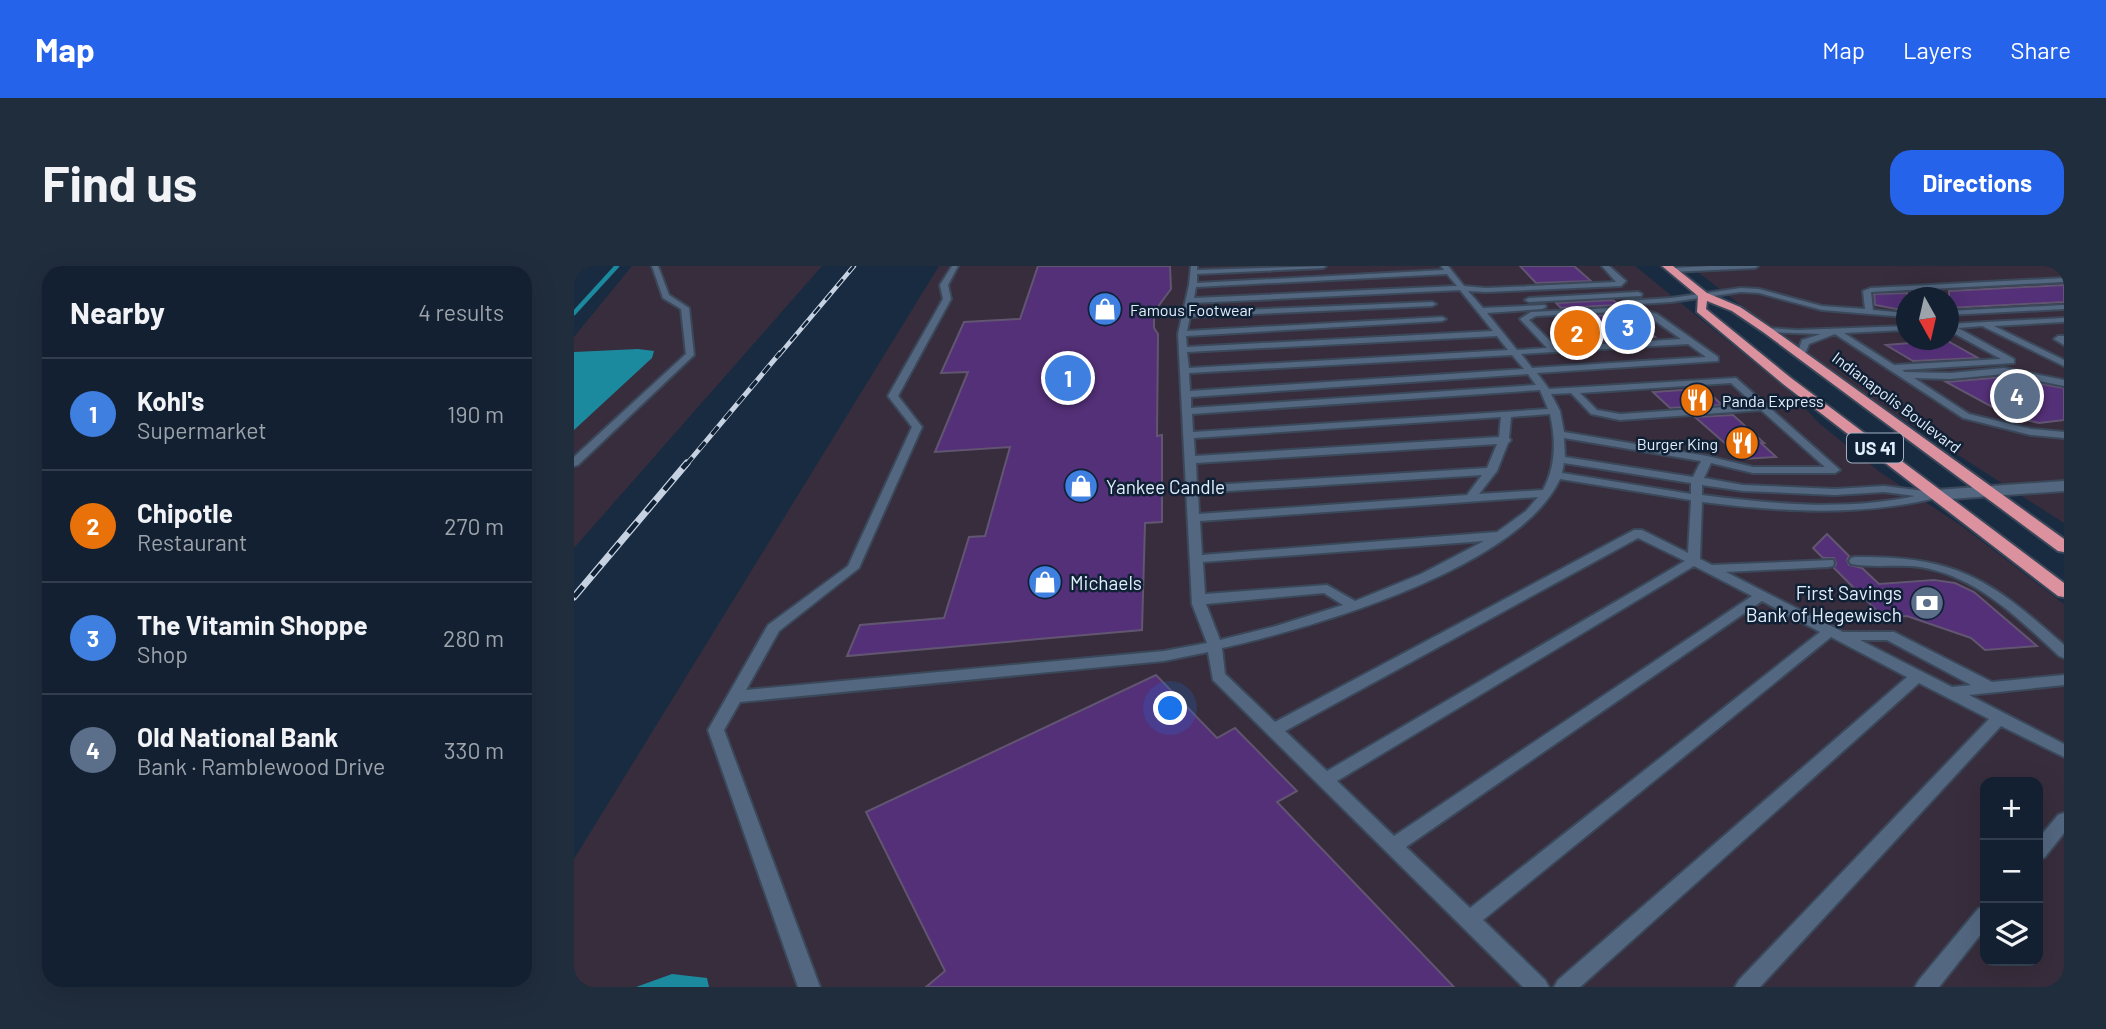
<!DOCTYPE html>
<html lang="en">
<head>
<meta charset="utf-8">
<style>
  body { margin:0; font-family:Barlow,sans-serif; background:#202d3d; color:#f1f3f6 }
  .controls { position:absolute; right:21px; bottom:21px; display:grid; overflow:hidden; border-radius:14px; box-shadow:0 7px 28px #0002 }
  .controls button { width:63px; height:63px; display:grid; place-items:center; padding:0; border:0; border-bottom:2px solid #323e4d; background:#132031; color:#f1f3f6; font:35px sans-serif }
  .compass { position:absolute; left:1322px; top:21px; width:63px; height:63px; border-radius:50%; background:#132031; box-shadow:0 7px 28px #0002; rotate:172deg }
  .you { position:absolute; left:597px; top:443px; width:24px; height:24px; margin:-18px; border:5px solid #fff; border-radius:50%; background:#1a73e8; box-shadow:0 0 0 10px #1a73e833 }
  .badge { display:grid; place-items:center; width:46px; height:46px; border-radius:50%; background:#2563eb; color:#fff; font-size:23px; font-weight:700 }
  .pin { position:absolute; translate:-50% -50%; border:4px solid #fff; box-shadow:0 2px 7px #0006 }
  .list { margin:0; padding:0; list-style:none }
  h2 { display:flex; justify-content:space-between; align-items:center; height:91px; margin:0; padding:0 28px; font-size:30px }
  h2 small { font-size:23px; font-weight:400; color:#9da3ab }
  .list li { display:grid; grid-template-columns:46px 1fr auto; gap:21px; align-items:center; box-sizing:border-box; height:112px; padding:0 28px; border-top:2px solid #323e4d }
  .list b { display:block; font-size:26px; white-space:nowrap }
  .list p { margin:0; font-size:23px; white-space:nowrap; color:#9da3ab }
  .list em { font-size:23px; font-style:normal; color:#9da3ab }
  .icon { flex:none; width:38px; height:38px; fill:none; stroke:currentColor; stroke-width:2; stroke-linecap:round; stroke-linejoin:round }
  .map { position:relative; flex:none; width:1490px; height:721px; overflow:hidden; border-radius:21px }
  header { display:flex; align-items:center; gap:42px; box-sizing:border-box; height:98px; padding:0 35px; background:#2563eb; color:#fff }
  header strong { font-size:33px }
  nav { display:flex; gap:38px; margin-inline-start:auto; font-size:24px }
  .intro { display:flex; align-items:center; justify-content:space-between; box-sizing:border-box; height:168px; padding:0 42px }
  h1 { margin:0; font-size:49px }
  .button { padding:18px 32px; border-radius:21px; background:#2563eb; color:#fff; font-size:24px; font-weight:700 }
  main { display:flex; gap:42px; padding:0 42px }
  aside { flex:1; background:#132031; border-radius:21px; box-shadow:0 7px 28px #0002 }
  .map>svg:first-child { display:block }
  .commercial { fill:#382d3c; fill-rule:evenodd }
  .water { fill:#1b899e }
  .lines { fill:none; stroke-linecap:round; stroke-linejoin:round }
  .stream { stroke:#1b899e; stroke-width:4.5 }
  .building { fill:#543078; stroke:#615571; stroke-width:2 }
  .service-casing { stroke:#3a485a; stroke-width:4 }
  .tertiary-casing { stroke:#3a485a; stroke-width:4 }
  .trunk-casing { stroke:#3a485a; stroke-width:4 }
  .service { fill:#536780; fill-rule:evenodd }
  .tertiary { fill:#536780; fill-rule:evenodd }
  .trunk { fill:#dc929e; fill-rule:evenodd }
  .rail-far2-casing { stroke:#c6d2e2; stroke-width:4.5 }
  .rail-far1-casing { stroke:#c6d2e2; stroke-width:5 }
  .rail-casing { stroke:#c6d2e2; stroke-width:7 }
  .rail-far2 { stroke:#102136; stroke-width:2.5; stroke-dasharray:9; stroke-linecap:butt }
  .rail-far1 { stroke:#102136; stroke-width:3.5; stroke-dasharray:10; stroke-linecap:butt }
  .rail { stroke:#102136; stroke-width:4.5; stroke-dasharray:14; stroke-linecap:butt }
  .labels { text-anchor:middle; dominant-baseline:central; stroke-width:5; stroke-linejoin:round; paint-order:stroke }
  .far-poi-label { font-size:16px; fill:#e3eefd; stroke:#102136; text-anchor:start }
  .far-street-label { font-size:16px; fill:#e3eefd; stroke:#102136 }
  .shield { fill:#102136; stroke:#a4b0c1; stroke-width:2 }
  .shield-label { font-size:18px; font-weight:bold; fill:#e3eefd }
  .poi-label { font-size:19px; fill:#e3eefd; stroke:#102136; text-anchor:start }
</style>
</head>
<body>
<header>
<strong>Map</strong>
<nav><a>Map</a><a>Layers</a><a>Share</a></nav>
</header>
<div class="intro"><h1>Find us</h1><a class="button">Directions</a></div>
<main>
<aside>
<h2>Nearby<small>4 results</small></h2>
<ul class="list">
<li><span class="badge" style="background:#3f7fe0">1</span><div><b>Kohl's</b><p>Supermarket</p></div><em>190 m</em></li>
<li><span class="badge" style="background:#e8710a">2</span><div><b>Chipotle</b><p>Restaurant</p></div><em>270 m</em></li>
<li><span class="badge" style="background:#3f7fe0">3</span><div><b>The Vitamin Shoppe</b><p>Shop</p></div><em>280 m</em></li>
<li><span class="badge" style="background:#5c6f8a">4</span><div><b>Old National Bank</b><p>Bank · Ramblewood Drive</p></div><em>330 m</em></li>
</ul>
</aside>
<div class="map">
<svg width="1490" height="721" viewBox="0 0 1490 721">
  <rect width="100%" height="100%" fill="#192b41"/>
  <path class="commercial" d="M58 0H248L0 282V71Z
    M365 0H1061L1214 124 1246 158 1307 207 1388 260 1490 338V721H0V593ZM1411 516H1464V695H1411Z
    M1116 0H1490V257L1247 101ZM1332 32H1374V74H1332Z"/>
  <path class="water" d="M64 83 80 85 78 92 0 164V86Z
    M98 708 133 712 135 721H62Z"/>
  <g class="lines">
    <path class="stream" d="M0 47 43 0"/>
  </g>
  <path class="building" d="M464 0H596L597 23 580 46V62L584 68 583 170 588 169V256L571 257 568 364 273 390 286 359 370 352 395 271 411 270 436 181 361 186 394 106 367 107 390 56 446 53Z
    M946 0H1000L1017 15 962 17Z
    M1490 19V36L1375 42V25Z
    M1333 27V45L1301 39 1300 28Z
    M1039 34 1045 39 987 42 982 37Z
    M1054 48 1081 71 1018 75 995 51Z
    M1372 74 1404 92 1339 95 1312 79Z
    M1430 111 1490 122V154L1465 157 1435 150 1372 116Z
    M1123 123 1134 126 1148 139 1096 142 1079 126Z
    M1159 149 1190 177H1187L1202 191 1169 193 1121 151Z
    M1253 268 1275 290 1273 294 1275 299 1288 302 1305 318 1360 314 1381 317 1400 326 1463 380 1411 384 1397 372 1333 350 1310 352 1260 302 1262 298 1260 292H1249L1239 282Z
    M582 409 643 472 661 462 723 525 703 536 880 721H352L371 705 292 546Z"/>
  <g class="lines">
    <g class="service-casing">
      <path id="service" d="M78 0H84L95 29 115 42 120 89 4 199 0 200V191L112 88 107 43 89 32Z
        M378 0H384L374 19 377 33 324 130 348 161 285 302 205 365 172 424 590 385 633 377 618 338 604 68 615 19 617 0H623V4L752 0 749 2 623 8V17L870 4 867 0H874L890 20 912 22 1042 16 1028 0H1035L1052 15 1047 20 912 26 894 25 909 42 971 39 972 41 968 43 913 47 943 84 973 82 946 53 957 46 1060 41 1083 48 1144 91V95L963 107 975 123 1162 112 1266 204 1261 207H1179L1137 197 1130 212 1169 219 1261 223 1310 220 1366 227V231C1285 251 1210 246 1128 236L1126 293 1138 299 1259 294 1260 297 1259 300 1254 301 1152 306 1269 366H1320L1418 416 1490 409V419L1395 429 1490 478V491L1427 460 1186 721H1161L1165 714 1415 453 1345 417 1006 721H980L984 714 1333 411 1257 371 909 654 971 714 975 721H949L639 414 634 386 590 395 166 436 150 464 246 721H224L134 464 194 359 274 300 338 161 314 130 369 33 366 19ZM873 8 883 20 620 32 622 21ZM886 24 919 65 613 81 612 70 868 55 872 53 868 51 613 65 616 51 858 40 862 38 858 36 617 46 619 37ZM1059 45 1077 52 1107 73 982 81 955 54 962 50ZM923 70 934 84 615 102 613 86ZM1114 78 1132 91 958 102 947 88ZM938 89 950 103 616 125 615 107ZM954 108 962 119 617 142V131ZM1157 117 1181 139 1046 148 1023 144 1006 127ZM966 124 974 143 619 166 618 148ZM997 127 1017 148 1046 154 1187 144 1251 201H1179L1133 190 990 166 986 145 977 128ZM976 148C982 175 982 200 969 224L905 228 923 205 934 177 937 174 935 172 937 151ZM927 151 925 171 621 190 620 172ZM990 172 1127 195 1119 211 991 191ZM923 178 913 202 623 220 622 197ZM990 197 1117 217V228L988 207ZM908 209 893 229 625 248 624 227ZM986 213 1117 234 1114 287 1068 264H1060L701 456 651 408 648 382C738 362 945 302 986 213ZM1128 219 1169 225 1261 229 1310 226 1341 230C1271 245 1199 238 1128 229ZM964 231 952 245 923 266 628 289 626 255ZM1064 272 1111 295 753 505 711 465ZM910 275 847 308 781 335 753 319 631 328 629 296ZM1120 300 1178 330 820 570 763 515ZM750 327 769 339 702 360 646 374 632 338ZM1188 335 1246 366 896 642 832 581ZM1286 374H1313L1397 419 1378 421Z
        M1135 0H1184L1181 2 1098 6 1094 4 1098 2Z
        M1490 12V16L1297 26 1299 44 1332 47V51L1248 44 1185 27 1167 26 1097 36 1051 39 1047 37 1051 35 1097 32 1167 22 1185 23 1248 40 1291 43 1289 25 1297 22Z
        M1064 26 1068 28 1067 30 955 36 951 34 955 32Z
        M1490 39V43L1374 49V45Z
        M1490 52V56L1420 60 1490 94V100L1408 60 1384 62 1440 93V97L1328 104 1331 106 1376 107 1430 102 1490 114V120L1430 108 1376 113 1340 112 1395 148 1457 163 1490 166V172L1457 169 1389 152 1261 68 1235 78 1231 88 1227 91 1223 88 1228 74 1247 68 1193 66 1189 64 1193 62 1223 64 1332 60V64L1270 67 1320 99 1427 93 1374 64V58Z
        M1484 70H1490V79L1480 73Z
        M1281 291C1383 290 1416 313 1490 379V392L1485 390C1445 353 1403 310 1346 301 1323 298 1299 302 1277 298L1275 295 1277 292Z
        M1490 547V567L1471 591 1464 594V573L1484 549Z
        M1411 640V663L1365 721H1341L1345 714 1404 643Z"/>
    </g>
    <g class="tertiary-casing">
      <path id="tertiary" d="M1490 215V225L1362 234 1354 229 1362 224Z"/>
    </g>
    <g class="trunk-casing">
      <path id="trunk" d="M1088 0H1099L1133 27 1166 41 1197 62 1490 273V286L1484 285 1189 66 1158 45 1133 35 1132 43 1217 112 1490 317V331L1484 330 1209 118 1123 46 1124 30Z"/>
    </g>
    <use href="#service" class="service"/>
    <use href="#tertiary" class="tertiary"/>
    <use href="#trunk" class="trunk"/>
    <g class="rail-far2-casing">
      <path id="rail-far2" d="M205 89 280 0"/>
    </g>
    <g class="rail-far1-casing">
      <path id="rail-far1" d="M112 199 206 87"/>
    </g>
    <g class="rail-casing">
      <path id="rail" d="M0 331 113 197"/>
    </g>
    <use href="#rail-far2" class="rail-far2"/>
    <use href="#rail-far1" class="rail-far1"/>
    <use href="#rail" class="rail"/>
  </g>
  <defs>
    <g id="shop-disc" transform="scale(1.75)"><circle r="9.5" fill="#3f7fe0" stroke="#102136"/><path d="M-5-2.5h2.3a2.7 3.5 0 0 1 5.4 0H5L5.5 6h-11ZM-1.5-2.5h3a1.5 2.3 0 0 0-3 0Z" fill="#fff"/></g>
    <g id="restaurant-disc" transform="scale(1.75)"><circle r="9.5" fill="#e8710a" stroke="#102136"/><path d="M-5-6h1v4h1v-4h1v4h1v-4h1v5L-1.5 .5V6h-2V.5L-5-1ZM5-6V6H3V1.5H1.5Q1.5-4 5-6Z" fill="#fff"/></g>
    <g id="bank-disc" transform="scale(1.75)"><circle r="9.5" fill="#5c6f8a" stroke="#102136"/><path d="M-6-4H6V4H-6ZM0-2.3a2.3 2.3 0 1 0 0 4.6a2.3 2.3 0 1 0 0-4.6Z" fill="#fff"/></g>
  </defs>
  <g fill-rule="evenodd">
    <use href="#shop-disc" x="531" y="43"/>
    <use href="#restaurant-disc" x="1123" y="134"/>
    <use href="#restaurant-disc" x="1168" y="177"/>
    <use href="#shop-disc" x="507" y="220"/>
    <use href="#shop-disc" x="471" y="316"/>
    <use href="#bank-disc" x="1353" y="337"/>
  </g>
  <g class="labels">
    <g class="far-poi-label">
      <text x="556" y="43">Famous Footwear</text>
      <text x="1148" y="134">Panda Express</text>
      <text x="1144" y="177" text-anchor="end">Burger King</text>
    </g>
    <g class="far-street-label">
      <text transform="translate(1323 136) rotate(37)">Indianapolis Boulevard</text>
    </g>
    <rect class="shield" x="1273" y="167.5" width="56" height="29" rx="5"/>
    <g class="shield-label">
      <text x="1301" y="182">US 41</text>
    </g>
    <g class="poi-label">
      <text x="532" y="220">Yankee Candle</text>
      <text x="496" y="316">Michaels</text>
      <text x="1328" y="326" text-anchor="end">First Savings<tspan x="1328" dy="22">Bank of Hegewisch</tspan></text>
    </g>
  </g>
</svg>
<div class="controls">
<button>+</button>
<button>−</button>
<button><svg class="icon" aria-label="layers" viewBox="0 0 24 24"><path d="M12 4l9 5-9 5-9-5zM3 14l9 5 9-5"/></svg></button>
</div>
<svg class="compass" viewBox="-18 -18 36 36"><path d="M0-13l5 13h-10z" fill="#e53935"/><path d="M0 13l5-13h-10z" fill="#9da3ab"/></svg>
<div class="you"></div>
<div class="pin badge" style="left:494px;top:112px;background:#3f7fe0">1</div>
<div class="pin badge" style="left:1003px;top:67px;background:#e8710a">2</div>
<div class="pin badge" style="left:1054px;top:61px;background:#3f7fe0">3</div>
<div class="pin badge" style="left:1443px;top:130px;background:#5c6f8a">4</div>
</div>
</main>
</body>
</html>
